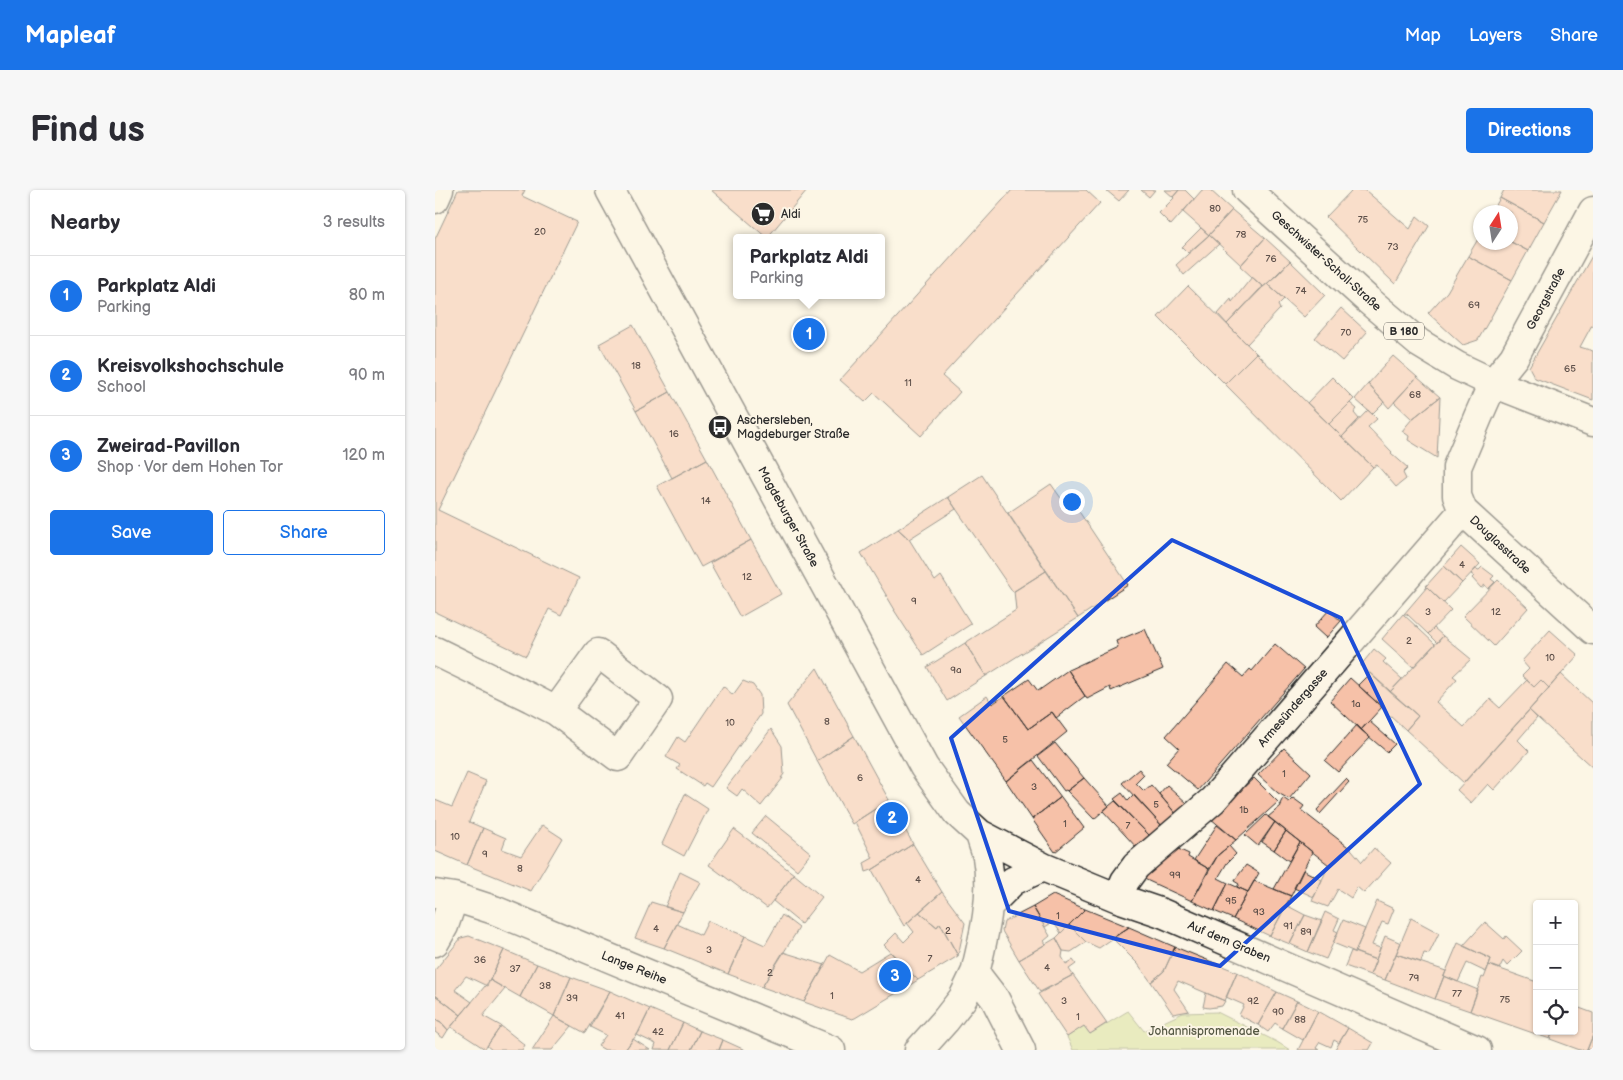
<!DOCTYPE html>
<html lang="en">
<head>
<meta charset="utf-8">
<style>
  body { margin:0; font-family:"Balsamiq Sans",sans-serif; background:#f7f7f7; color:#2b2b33 }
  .controls { position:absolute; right:15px; bottom:15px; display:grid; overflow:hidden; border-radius:5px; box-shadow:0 1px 4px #0004 }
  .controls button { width:45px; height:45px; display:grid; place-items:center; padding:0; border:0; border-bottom:1px solid #e1e1e2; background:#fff; color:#2b2b33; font:25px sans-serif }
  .compass { position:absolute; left:1038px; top:15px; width:45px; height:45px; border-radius:50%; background:#fff; box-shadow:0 1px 4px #0004; rotate:12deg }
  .you { position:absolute; left:636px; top:311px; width:18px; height:18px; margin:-12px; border:4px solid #fff; border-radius:50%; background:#1a73e8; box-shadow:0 0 0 8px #1a73e833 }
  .badge { display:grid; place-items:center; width:32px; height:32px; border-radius:50%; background:#1a73e8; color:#fff; font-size:16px; font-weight:700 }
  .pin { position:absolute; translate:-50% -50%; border:2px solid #fff; box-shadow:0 1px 5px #0006 }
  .popup { position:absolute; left:298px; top:44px; width:152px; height:65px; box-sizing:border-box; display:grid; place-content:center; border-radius:5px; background:#fff; filter:drop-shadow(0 1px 4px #0005); font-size:16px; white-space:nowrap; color:#7c7c81 }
  .popup b { font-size:19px; color:#2b2b33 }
  .popup::after { content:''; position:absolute; left:50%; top:100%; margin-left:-10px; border:10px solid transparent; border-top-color:#fff }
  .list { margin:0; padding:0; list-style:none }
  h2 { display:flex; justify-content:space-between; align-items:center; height:65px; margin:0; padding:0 20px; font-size:21px }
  h2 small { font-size:16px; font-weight:400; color:#7c7c81 }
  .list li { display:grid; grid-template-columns:32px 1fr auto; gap:15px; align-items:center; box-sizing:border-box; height:80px; padding:0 20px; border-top:1px solid #e1e1e2 }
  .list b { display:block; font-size:19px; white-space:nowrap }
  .list p { margin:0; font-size:16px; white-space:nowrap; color:#7c7c81 }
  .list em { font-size:16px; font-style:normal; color:#7c7c81 }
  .actions { display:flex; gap:10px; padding:15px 20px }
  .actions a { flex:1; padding:11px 0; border:1px solid #1a73e8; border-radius:5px; text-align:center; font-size:18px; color:#1a73e8 }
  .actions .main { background:#1a73e8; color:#fff }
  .icon { flex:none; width:28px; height:28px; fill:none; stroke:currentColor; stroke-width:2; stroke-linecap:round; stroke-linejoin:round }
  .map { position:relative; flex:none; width:1158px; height:860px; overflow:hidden; border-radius:5px }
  header { display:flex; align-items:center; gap:30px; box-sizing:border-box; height:70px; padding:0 25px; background:#1a73e8; color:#fff }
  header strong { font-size:24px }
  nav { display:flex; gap:28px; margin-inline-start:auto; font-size:18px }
  .intro { display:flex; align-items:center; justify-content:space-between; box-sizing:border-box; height:120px; padding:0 30px }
  h1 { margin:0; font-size:35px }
  .button { padding:12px 22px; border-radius:5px; background:#1a73e8; color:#fff; font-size:18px; font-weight:700 }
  main { display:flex; gap:30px; padding:0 30px }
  aside { flex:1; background:#fff; border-radius:5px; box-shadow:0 1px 4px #0004 }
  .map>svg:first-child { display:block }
  .green { fill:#d2de91; stroke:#7e845e }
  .building { fill:#f6c1a8; stroke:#2b2b2b }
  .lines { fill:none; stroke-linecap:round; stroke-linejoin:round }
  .minor-casing { stroke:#2b2b2b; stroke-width:31 }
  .primary-casing { stroke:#2b2b2b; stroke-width:31 }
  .minor { stroke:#fcf5e5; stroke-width:28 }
  .primary { stroke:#fcf5e5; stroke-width:28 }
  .marked { fill:none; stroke:#1d4ed8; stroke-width:4; stroke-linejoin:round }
  .labels { text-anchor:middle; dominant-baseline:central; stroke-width:4; stroke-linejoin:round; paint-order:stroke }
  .number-label { font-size:10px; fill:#5e504a }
  .shield { fill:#fcf5e5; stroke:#6a6863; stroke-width:1 }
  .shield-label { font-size:11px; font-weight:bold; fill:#2b2b2b }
  .poi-label { font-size:12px; fill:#2b2b2b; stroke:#fcf5e5; text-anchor:start }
  .street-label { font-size:12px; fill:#2b2b2b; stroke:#fcf5e5 }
  .park-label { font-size:12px; fill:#555844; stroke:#fcf5e5 }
</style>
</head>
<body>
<header>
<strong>Mapleaf</strong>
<nav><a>Map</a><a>Layers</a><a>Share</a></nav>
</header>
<div class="intro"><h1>Find us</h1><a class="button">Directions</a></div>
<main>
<aside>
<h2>Nearby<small>3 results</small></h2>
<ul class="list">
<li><span class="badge">1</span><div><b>Parkplatz Aldi</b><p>Parking</p></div><em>80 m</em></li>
<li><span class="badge">2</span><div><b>Kreisvolkshochschule</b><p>School</p></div><em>90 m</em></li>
<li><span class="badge">3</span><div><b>Zweirad-Pavillon</b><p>Shop · Vor dem Hohen Tor</p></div><em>120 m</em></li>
</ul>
<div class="actions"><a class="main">Save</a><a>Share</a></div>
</aside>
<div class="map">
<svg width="1158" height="860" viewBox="0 0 1158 860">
  <rect width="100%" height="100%" fill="#fcf5e5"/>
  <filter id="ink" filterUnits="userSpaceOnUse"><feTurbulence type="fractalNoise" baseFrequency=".02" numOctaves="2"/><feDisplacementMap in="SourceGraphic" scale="10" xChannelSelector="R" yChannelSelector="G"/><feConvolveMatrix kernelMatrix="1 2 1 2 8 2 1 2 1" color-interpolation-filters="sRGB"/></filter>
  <g filter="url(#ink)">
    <path class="green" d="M693 821 709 841 748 823 782 822 842 852 855 860H638L632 847 649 836 655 844Z"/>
    <path class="building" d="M23 0H90L87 6 142 32 3 320 144 388 126 425 114 419 91 466 0 422V49Z
      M276 0H372L332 48Z
      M577 0H651L665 13 507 186 525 202 486 246 439 203 430 212 405 190Z
      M671 0H694L684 11Z
      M706 0H720L714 7Z
      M730 0H744L738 7Z
      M744 0H750L759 9 736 35 724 23 739 8 738 7Z
      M767 0H775L797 20 774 45 748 22Z
      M917 0H930L975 39 982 26 994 36 960 94 891 27Z
      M1069 0H1127L1109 32 1065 8Z
      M1065 8 1109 32 1093 61 1076 52V22H1057Z
      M797 20 830 48 806 75 774 45Z
      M766 38 774 45 753 63 747 57Z
      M1046 44V52H1076L1093 61 1077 90 1033 66Z
      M774 45 784 54 749 85 741 75Z
      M830 48 855 71 843 84 828 97 805 76Z
      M1158 64V133L1145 157 1158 161V210L1100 188 1094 177Z
      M1033 66 1077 90 1043 150 1028 155 993 123 1012 102Z
      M855 71 890 105 869 127 832 94Z
      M817 87 828 97 792 134 783 124 796 109 797 112Z
      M832 94 849 109 843 115 845 119 812 154 792 134 824 100Z
      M753 96 821 163 790 194 723 127Z
      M906 118 932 142 907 171 880 148Z
      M198 135 235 202 201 221 164 154Z
      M821 163 938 277 906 311 790 194Z
      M958 166 982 187 954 218 933 194Z
      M897 187 919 209 894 234 872 213Z
      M982 187 1005 207 977 229 959 212Z
      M933 194 949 212 937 224 920 209Z
      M235 202 272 269 237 288 201 221Z
      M1005 207 1002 268 973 250 974 246 967 241 977 229Z
      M915 213 922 219 919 223 924 229 907 247 894 234Z
      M933 220 942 229 933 237 957 262 956 263 973 278 968 283 971 289 961 297 942 275 938 277 907 247Z
      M272 269 316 350 266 377 222 296Z
      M547 285 611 381 578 402 513 307Z
      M616 294 633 318 639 314 693 395 643 428 573 323Z
      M513 307 521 319 474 349 463 339Z
      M463 339 474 349 500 391 506 386 536 434 488 465 459 420H460L426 363Z
      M316 350 346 404 305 427 275 373Z
      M1026 357 1045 374 1027 393 1009 376Z
      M1009 376 1027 393 1008 413 991 396Z
      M1047 377 1059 386 1056 389 1060 392 1053 399 1050 395 1046 398 1037 388 1039 386 1036 384 1041 379 1044 380Z
      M611 381 643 428 551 486 530 453 581 420 579 401Z
      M1063 390 1093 418 1059 456 1028 426Z
      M992 397 1016 420 993 444 972 424H969Z
      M894 420 906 431 891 448 879 437Z
      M968 424 1000 454 978 477 947 449Z
      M999 438 1008 446 1002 453 993 444Z
      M710 439 728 479 676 501 675 497 652 509 633 480 683 457 681 451Z
      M1115 440 1143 465 1114 498 1106 490 1099 497 1087 486 1094 479 1087 471Z
      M1008 446 1036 469 1018 486 1022 489 1001 512 1029 537 1055 509 1065 518 1092 490 1099 497 1106 490 1114 498 1029 593 971 540 983 526 955 502Z
      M530 453 551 486 512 511 492 477Z
      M840 454 869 479 763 600 731 573 744 558 731 546 793 474 808 487 815 479 817 481Z
      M939 459 951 469 948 472 967 489 955 502 926 475Z
      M382 478 419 546 382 571 352 515Z
      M633 480 650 506 621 528 617 522 593 539 569 506 594 489 603 501Z
      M935 483 983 526 971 540 923 495Z
      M1126 484 1158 514V578L1094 520Z
      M915 488 947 517 926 540 895 511Z
      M308 491 318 495 325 505 326 524 276 597 270 593 268 596 242 579 245 575 231 567 243 547 250 552 288 496 298 505Z
      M552 506 557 514 569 506 593 539 617 522 632 542 571 591 524 526Z
      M1094 520 1102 528 1083 550 1094 561 1059 600 1053 594 1036 613 1022 600Z
      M934 531 960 554 952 562 926 540Z
      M922 535 935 548 903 582 890 571Z
      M336 539 347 556 349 584 346 588H348L326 616 307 599 302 606 291 598Z
      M419 546 454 610 417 634 382 571Z
      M620 553 649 588 632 601 631 600 629 601 603 566Z
      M849 558 876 583 854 609 843 603 823 585Z
      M598 570 626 607 597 629 571 591Z
      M704 579 709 585 701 593 709 601 716 595 742 625 728 637 687 593Z
      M32 583 51 591 34 632 48 638 32 675 0 661V610L17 617Z
      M649 588 674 616 659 629 632 601Z
      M819 588 843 612 801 650 775 628Z
      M911 589 914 592 885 624 882 620Z
      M732 595 752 613 742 625 724 604Z
      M687 603 693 611 699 605 728 637 716 647 679 609Z
      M250 604 273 619 249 666 227 654Z
      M626 607 649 638 620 662 597 629Z
      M848 608 854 612 858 608 869 616 866 620 917 660 927 672 939 658 956 673 929 703 922 697 916 708 903 699 893 717 877 711 894 675 833 627 846 616 845 614Z
      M454 610 478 654 437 680 431 682 429 673 438 668 420 632Z
      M680 611 716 647 702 658 668 621Z
      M831 625 840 632 823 656 810 645Z
      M331 626 376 663 362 680 317 643Z
      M840 632 851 641 839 660 827 652Z
      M107 635 127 648 96 701 32 675 48 638 71 648 67 659 86 666Z
      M782 635 801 650 783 665 774 679 759 670Z
      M299 639 359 684 332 718 274 675Z
      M851 641 865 652 854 671 839 660Z
      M865 652 877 662 856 706 839 699Z
      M478 654 507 702 469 736 437 680Z
      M794 656 801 664 792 673 783 688 793 693 779 721 757 711 783 665Z
      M739 657 754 664 753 667 774 679 757 711 707 688Z
      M811 675 824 683 813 702 802 697 804 694 799 691Z
      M868 680 887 690 879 707 859 698Z
      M245 682 265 692 248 722 230 717Z
      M359 684 387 707 366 734 338 711Z
      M819 691 856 706 835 746 798 729Z
      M793 693 813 702 798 729 779 721Z
      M507 702 530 733 523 766 505 733 502 737 484 722Z
      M618 705 650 719 626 743 618 732 610 737 598 717Z
      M942 711 959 719 953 734 947 732 937 755 945 758 941 770 920 762Z
      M216 712 248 722 229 758 200 748Z
      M851 715 870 725 855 754 835 746Z
      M598 717 615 746 609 751 611 754 584 770 567 741 569 732Z
      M650 719 694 737 664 758 651 752 634 735Z
      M484 722 502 737 505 733 523 766 483 790 449 755 461 743 469 752 479 742 472 733Z
      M890 722 904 729 899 740 903 742 891 769 873 762Z
      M347 725 364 738 327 797 293 784 310 746 330 755Z
      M870 725 887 731 873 762 855 754Z
      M976 728 1004 743 994 764 989 763 986 772 961 764Z
      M908 730 930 739 920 762 898 753Z
      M273 731 310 746 293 784 229 758 242 734 266 745Z
      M1050 732 1069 749 1071 746 1087 761 1072 776 1068 771 1064 779 1054 775 1056 769 1028 756Z
      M634 735 651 752 636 762 628 761 621 748Z
      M694 737 740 757 729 781 716 792 703 774 677 748Z
      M34 746 69 760 52 796 31 786 20 800 37 812 26 825 0 805V780L26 748Z
      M950 746 966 753 950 790 935 785Z
      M621 748 628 761 627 767 631 774 638 770 641 774 634 779 638 785 605 802 584 770Z
      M1023 753 1056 769 1051 782 1032 773 1023 792 1009 786Z
      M740 757 802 782 790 811 743 791 739 799 754 821 738 824 716 792 729 781Z
      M69 760 102 774 85 807 55 790Z
      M916 761 941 770 935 785 910 776Z
      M348 762 390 775 369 812 327 797Z
      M455 762 483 790 420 828 417 829 369 812 395 765 424 781Z
      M961 764 1011 781 1000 809 950 790Z
      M102 774 136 787 119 826 85 807Z
      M1054 775 1102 792V841H1118L1115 849 1035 821 1047 787 1049 788Z
      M802 782 842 802 823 835 804 825 809 815 791 807Z
      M638 785 672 833 655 844 649 836 632 847 603 804Z
      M1009 786 1043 800 1035 821 1000 809Z
      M136 787 175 801 150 843 119 826Z
      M55 790 70 799 48 826 66 836 50 859 16 837Z
      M175 801 215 819 204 842 190 860H170L163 856 171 845 155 837Z
      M842 802 862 811 847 838 840 833 833 842 823 835Z
      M771 803 790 811 787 816 774 818 768 817Z
      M0 805 26 825 13 840 6 832 0 829Z
      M862 811 883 821 868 850 847 838Z
      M1139 816 1158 823V845L1152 860H1145L1115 849 1118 841H1139Z
      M215 819 248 833 235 860H219L221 854 202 845Z
      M883 821 913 838 904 853 899 850 896 857 885 852 881 858 884 860H863Z
      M119 826 137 836 117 860H97Z
      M0 829 6 832 13 840 8 848 0 842Z
      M248 833 265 841 256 860H235Z
      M66 836 90 855 87 860H57L52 856Z
      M913 838 938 853 934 860H900Z
      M265 841 288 850 284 860H256Z
      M1158 845V860H1152Z
      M198 849 215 860H190Z
      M288 850 310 860H284Z"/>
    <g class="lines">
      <g class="minor-casing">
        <path id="minor" d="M175 0 489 577 522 623 545 644 608 677 683 708 727 723 1042 860
          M0 9 4 0
          M1158 21 1079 167 1058 193 1043 227 1022 277V306L1028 321 1158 440
          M0 461 96 508 121 521 183 567 223 509 163 463 121 521
          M545 644C547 652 550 659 552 667 559 705 549 746 540 783L560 809 586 860
          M0 704 19 707 59 720 396 860
          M683 708 690 691 701 676 778 610 1028 321
          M553 716 578 691 608 677
          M0 752 9 736 19 707
          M484 860 510 831 528 808 540 783"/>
      </g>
      <g class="primary-casing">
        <path id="primary" d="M812 0 933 110 984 153 1022 176 1058 193 1158 232"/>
      </g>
      <use href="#minor" class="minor"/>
      <use href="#primary" class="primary"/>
    </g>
  </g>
  <path d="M0 0H1158V860H0ZM737 350 906 428 985 594 785 776 574 721 516 548Z" fill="#fcf5e5" fill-opacity=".55" fill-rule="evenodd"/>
  <path class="marked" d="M737 350 906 428 985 594 785 776 574 721 516 548Z"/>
  <defs>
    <g id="supermarket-disc" transform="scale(1.25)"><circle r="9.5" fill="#2b2b2b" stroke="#fcf5e5"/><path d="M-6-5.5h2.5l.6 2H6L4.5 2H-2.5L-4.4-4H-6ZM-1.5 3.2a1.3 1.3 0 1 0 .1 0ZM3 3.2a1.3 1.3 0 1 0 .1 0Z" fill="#fff"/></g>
    <g id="bus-disc" transform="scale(1.25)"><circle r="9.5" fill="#2b2b2b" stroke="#fcf5e5"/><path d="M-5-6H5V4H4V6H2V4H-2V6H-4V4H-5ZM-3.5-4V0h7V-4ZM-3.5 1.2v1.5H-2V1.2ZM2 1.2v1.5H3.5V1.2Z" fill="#fff"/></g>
  </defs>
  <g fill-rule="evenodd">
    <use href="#supermarket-disc" x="328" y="24"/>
    <use href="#bus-disc" x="285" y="237"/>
  </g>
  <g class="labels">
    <g class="number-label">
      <text x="780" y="19">80</text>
      <text x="928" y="30">75</text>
      <text x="105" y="42">20</text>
      <text x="806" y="45">78</text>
      <text x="958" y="57">73</text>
      <text x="836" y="69">76</text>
      <text x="866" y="101">74</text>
      <text x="1039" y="115">69</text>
      <text x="911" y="143">70</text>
      <text x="201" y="176">18</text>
      <text x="1135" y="179">65</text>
      <text x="473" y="193">11</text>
      <text x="980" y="205">68</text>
      <text x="239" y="244">16</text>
      <text x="271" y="311">14</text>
      <text x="1027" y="375">4</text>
      <text x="312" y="387">12</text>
      <text x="479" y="411">9</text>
      <text x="993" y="422">3</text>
      <text x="1061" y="422">12</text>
      <text x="974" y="451">2</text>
      <text x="1115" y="468">10</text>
      <text x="521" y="480">9a</text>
      <text x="921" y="514">1a</text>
      <text x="392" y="532">8</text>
      <text x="295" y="533">10</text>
      <text x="570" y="550">5</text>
      <text x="849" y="584">1</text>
      <text x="425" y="588">6</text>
      <text x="599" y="597">3</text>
      <text x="721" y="615">5</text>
      <text x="809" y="620">1b</text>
      <text x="630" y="634">1</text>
      <text x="693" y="636">7</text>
      <text x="20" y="647">10</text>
      <text x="50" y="664">9</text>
      <text x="85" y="679">8</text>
      <text x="740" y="685">99</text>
      <text x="483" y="690">4</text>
      <text x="796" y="711">95</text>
      <text x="824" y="722">93</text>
      <text x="623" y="726">1</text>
      <text x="853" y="736">91</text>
      <text x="221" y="739">4</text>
      <text x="513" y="741">2</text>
      <text x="871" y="742">89</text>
      <text x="274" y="760">3</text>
      <text x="495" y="769">7</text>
      <text x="45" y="770">36</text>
      <text x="612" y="778">4</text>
      <text x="80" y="779">37</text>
      <text x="335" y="783">2</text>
      <text x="979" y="788">79</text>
      <text x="110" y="796">38</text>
      <text x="1022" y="804">77</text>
      <text x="397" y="806">1</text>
      <text x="137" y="808">39</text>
      <text x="1070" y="810">75</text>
      <text x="629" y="811">3</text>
      <text x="818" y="811">92</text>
      <text x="843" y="822">90</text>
      <text x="185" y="826">41</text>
      <text x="643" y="827">1</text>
      <text x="865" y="830">88</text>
      <text x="223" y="842">42</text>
    </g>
    <rect class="shield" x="949" y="132.5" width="40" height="17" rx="4"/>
    <g class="shield-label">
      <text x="969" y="141">B 180</text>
    </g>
    <g class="poi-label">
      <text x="346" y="24">Aldi</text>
      <text x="302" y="230">Aschersleben,<tspan x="302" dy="14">Magdeburger Straße</tspan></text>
    </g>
    <g class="street-label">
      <text transform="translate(891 71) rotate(42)">Geschwister-Scholl-Straße</text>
      <text transform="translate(1111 109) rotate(-62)">Georgstraße</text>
      <text transform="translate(353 327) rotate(61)">Magdeburger Straße</text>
      <text transform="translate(1065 355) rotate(43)">Douglasstraße</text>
      <text transform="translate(858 518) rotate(-49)">Armesündergasse</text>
      <text transform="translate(794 752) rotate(23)">Auf dem Graben</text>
      <text transform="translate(199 778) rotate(22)">Lange Reihe</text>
    </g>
    <g class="park-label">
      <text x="769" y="841">Johannispromenade</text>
    </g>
  </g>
</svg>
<div class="controls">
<button>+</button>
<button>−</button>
<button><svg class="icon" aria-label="locate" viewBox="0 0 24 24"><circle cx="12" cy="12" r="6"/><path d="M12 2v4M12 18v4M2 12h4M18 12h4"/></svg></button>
</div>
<svg class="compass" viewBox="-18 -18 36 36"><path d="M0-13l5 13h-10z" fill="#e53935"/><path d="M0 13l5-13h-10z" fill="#7c7c81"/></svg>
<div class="you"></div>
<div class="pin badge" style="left:374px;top:144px">1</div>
<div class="popup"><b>Parkplatz Aldi</b>Parking</div>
<div class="pin badge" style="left:457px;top:628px">2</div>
<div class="pin badge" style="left:460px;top:786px">3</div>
</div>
</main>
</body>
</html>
